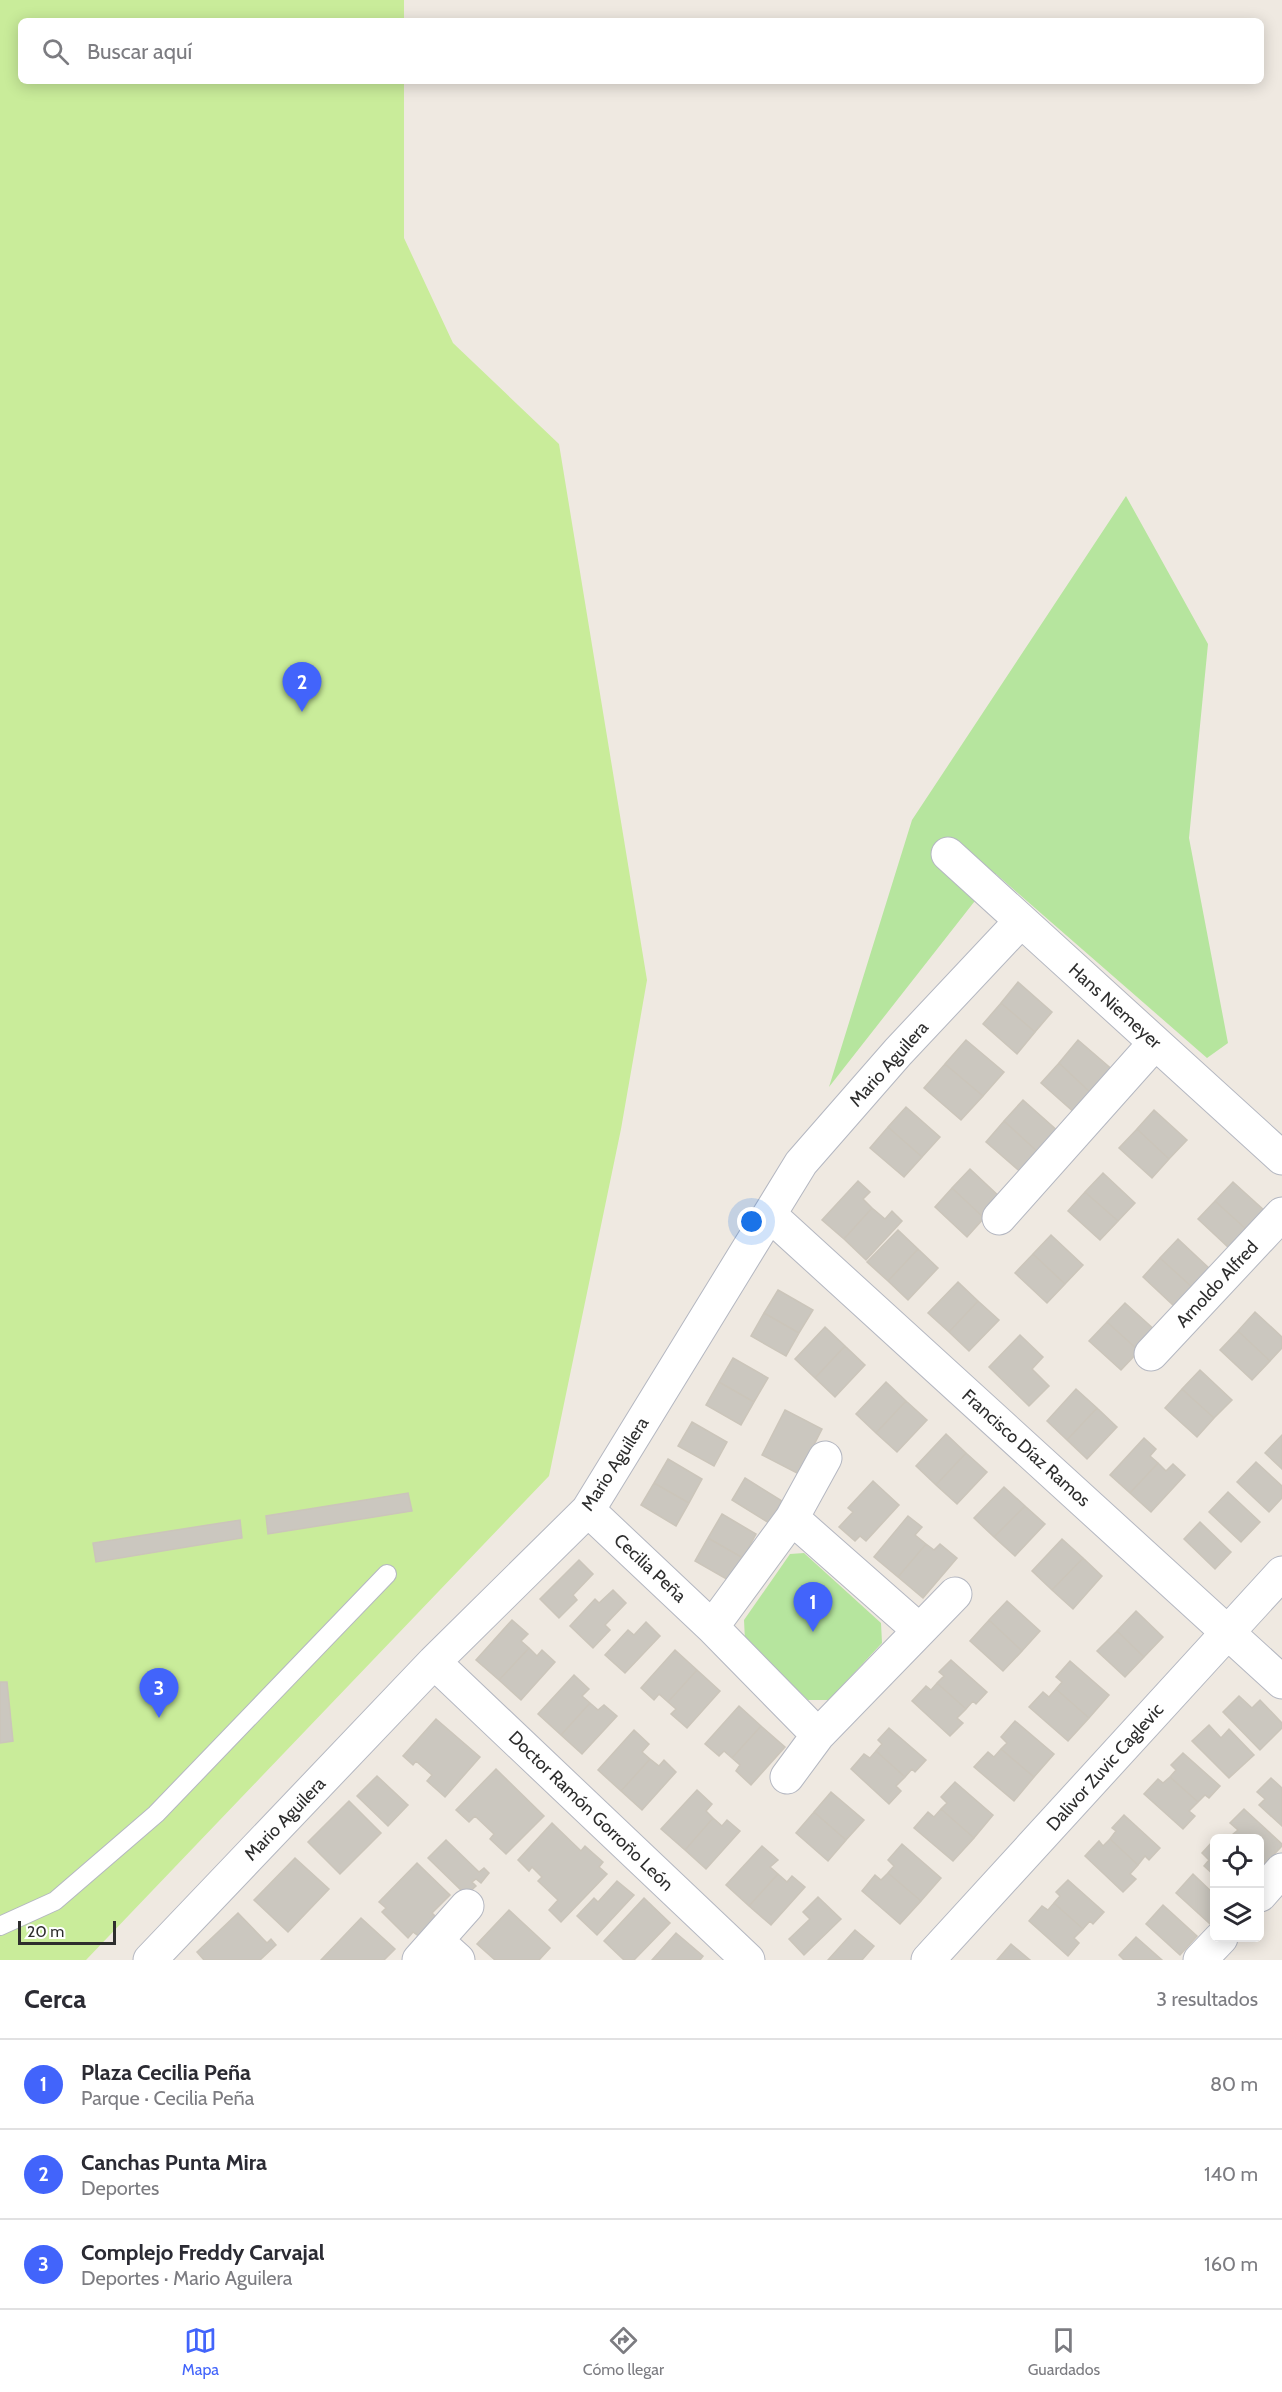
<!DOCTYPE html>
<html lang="es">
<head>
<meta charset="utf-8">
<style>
  body { margin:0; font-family:Cabin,sans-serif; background:#f2f2f3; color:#2b2b33 }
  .controls { position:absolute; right:18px; bottom:18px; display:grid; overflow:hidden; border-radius:9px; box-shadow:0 3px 15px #0003 }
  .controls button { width:54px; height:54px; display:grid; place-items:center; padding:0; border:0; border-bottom:2px solid #e1e1e2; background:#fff; color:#2b2b33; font:30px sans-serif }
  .scale { position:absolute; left:18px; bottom:15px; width:98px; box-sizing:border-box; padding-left:6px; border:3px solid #2e2e2e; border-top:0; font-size:16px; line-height:21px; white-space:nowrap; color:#2e2e2e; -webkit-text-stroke:4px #fff; paint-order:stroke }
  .you { position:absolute; left:752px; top:1222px; width:21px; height:21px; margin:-15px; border:4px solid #fff; border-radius:50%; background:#1a73e8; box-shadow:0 0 0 9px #1a73e833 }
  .badge { display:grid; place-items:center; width:39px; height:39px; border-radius:50%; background:#4264fb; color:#fff; font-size:20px; font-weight:700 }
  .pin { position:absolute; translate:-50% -50px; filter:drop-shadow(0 2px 3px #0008) }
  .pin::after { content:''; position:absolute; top:32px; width:21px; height:18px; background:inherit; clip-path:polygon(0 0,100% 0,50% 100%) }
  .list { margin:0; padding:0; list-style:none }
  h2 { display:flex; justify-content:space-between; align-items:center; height:78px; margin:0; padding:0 24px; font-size:26px }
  h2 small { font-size:20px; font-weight:400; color:#7c7c81 }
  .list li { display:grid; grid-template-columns:39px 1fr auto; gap:18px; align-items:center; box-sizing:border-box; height:90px; padding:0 24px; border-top:2px solid #e1e1e2 }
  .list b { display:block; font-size:22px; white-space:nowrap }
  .list p { margin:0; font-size:20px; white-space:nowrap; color:#7c7c81 }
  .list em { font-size:20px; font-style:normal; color:#7c7c81 }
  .icon { flex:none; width:33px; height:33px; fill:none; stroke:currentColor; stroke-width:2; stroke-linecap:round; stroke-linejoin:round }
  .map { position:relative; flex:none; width:1282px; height:1960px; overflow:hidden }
  .search { position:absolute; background:#fff; box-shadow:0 3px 15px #0003; left:18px; right:18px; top:18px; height:66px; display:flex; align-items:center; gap:15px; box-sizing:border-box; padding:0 21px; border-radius:9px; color:#7c7c81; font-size:22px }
  .sheet { height:348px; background:#fff }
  nav { display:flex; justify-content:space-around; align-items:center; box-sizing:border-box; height:84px; border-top:2px solid #e1e1e2; background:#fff; font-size:16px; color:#7c7c81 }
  nav a { display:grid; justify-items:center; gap:3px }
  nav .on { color:#4264fb }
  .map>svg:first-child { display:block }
  .green { fill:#b6e59e }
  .pitch { fill:#c9ec9a }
  .building { fill:#cbc7bf; stroke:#cbc5ba; stroke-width:1.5 }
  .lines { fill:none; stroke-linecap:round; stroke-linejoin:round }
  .lane-casing { stroke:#b4b7c1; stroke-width:20 }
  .street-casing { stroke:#b4b7c1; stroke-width:35 }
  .lane { stroke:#fff; stroke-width:18 }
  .street { stroke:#fff; stroke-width:33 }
  .labels { text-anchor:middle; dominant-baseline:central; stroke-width:6; stroke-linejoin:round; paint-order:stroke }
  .street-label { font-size:18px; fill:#2e2e2e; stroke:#fff }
</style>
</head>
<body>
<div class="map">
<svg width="1282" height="1960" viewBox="0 0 1282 1960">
  <rect width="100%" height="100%" fill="#efe9e1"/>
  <path class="green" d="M1126 496 1208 644 1189 838 1228 1043 1207 1058 996 874 829 1087 912 820Z
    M804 1553 881 1623 882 1643 829 1700H808L745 1641 744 1620 790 1554Z"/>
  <path class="pitch" d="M0 0H404V21H21V81H404V238L453 343 559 444 647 980 621 1129 549 1476 86 1960H0Z"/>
  <path class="building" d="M1018 982 1052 1012 1035 1032 1001 1003Z
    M1001 1003 1035 1032 1017 1054 983 1024Z
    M966 1040 1004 1072 983 1096 945 1064Z
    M1078 1040 1114 1071 1093 1095 1059 1063Z
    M1059 1063 1093 1095 1076 1114 1041 1083Z
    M945 1064 983 1096 961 1120 924 1088Z
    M1023 1100 1059 1132 1040 1154 1004 1121Z
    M906 1107 940 1137 922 1157 888 1127Z
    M1154 1110 1187 1140 1169 1159 1137 1129Z
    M1004 1121 1040 1154 1023 1174 986 1142Z
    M888 1127 922 1157 904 1177 870 1148Z
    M1137 1129 1169 1159 1152 1178 1119 1148Z
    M970 1169 1002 1199 984 1218 952 1188Z
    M1103 1173 1135 1203 1118 1221 1085 1192Z
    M858 1181 870 1192 863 1199 872 1208 844 1239 822 1220Z
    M1233 1182 1265 1211 1247 1230 1215 1201Z
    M952 1188 984 1218 967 1237 935 1207Z
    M1085 1192 1118 1221 1100 1240 1068 1211Z
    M1215 1201 1247 1230 1230 1249 1198 1219Z
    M872 1208 885 1219 892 1211 902 1221 866 1260 844 1239Z
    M898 1230 918 1249 888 1281 867 1262Z
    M1051 1235 1083 1265 1065 1284 1033 1254Z
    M1178 1239 1210 1269 1193 1288 1160 1258Z
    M918 1249 938 1268 908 1300 888 1281Z
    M1033 1254 1065 1284 1047 1303 1015 1273Z
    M1160 1258 1193 1288 1175 1307 1143 1277Z
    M958 1282 978 1301 949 1332 928 1313Z
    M778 1290 813 1310 799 1333 764 1313Z
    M978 1301 999 1320 969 1351 949 1332Z
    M1125 1303 1157 1332 1139 1351 1107 1322Z
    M1255 1312 1282 1337V1348L1270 1361 1238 1331Z
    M764 1313 799 1333 786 1356 751 1336Z
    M1107 1322 1139 1351 1121 1370 1089 1341Z
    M825 1327 845 1346 815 1378 795 1359Z
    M1238 1331 1270 1361 1252 1380 1220 1350Z
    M1020 1335 1043 1357 1032 1369 1049 1386 1029 1406 989 1367Z
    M845 1346 865 1365 835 1397 815 1378Z
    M733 1358 768 1378 754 1402 719 1382Z
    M1200 1370 1232 1400 1214 1418 1182 1389Z
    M719 1382 754 1402 741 1425 706 1405Z
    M886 1382 906 1401 876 1433 856 1414Z
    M1076 1389 1097 1408 1067 1440 1047 1421Z
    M1182 1389 1214 1418 1197 1437 1165 1408Z
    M906 1401 927 1420 897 1452 876 1433Z
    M1097 1408 1117 1427 1087 1459 1067 1440Z
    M785 1410 822 1429 799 1474 762 1455Z
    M692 1422 727 1442 714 1466 678 1446Z
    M946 1434 966 1453 936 1485 916 1466Z
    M1282 1435V1469L1265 1453Z
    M1144 1438 1156 1449 1150 1456 1158 1463 1130 1493 1110 1475Z
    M966 1453 987 1472 957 1504 936 1485Z
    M668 1459 702 1479 689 1503 654 1483Z
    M1256 1462 1282 1486V1498L1269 1512 1237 1482Z
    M1158 1463 1166 1471 1173 1464 1185 1475 1151 1512 1130 1493Z
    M745 1478 782 1501 769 1523 732 1500Z
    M873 1481 899 1505 866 1541 860 1536 855 1541 839 1527 853 1512 848 1508Z
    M654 1483 689 1503 676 1526 641 1505Z
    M1004 1487 1025 1506 994 1537 974 1518Z
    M1228 1492 1260 1522 1241 1542 1209 1512Z
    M408 1493 412 1511 268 1534 266 1516Z
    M1025 1506 1045 1524 1015 1556 994 1537Z
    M722 1514 756 1534 743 1558 708 1538Z
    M908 1516 922 1527 915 1535 926 1544 898 1577 874 1557Z
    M240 1520 242 1538 96 1562 93 1543Z
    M1200 1522 1231 1552 1215 1569 1184 1539Z
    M708 1538 743 1558 730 1581 695 1561Z
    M1062 1539 1083 1558 1052 1590 1032 1571Z
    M926 1544 934 1550 940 1544 957 1558 923 1598 898 1577Z
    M1083 1558 1102 1576 1073 1609 1052 1590Z
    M579 1560 593 1574 573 1595 577 1600 559 1618 540 1599Z
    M613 1590 626 1603 605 1625 610 1630 593 1648 570 1626 595 1599 599 1603Z
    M1007 1601 1040 1631 1022 1651 989 1620Z
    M1136 1611 1163 1637 1144 1657 1117 1631Z
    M512 1620 528 1634 521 1641 529 1648 499 1680 476 1660Z
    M989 1620 1022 1651 1003 1671 970 1641Z
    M646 1622 660 1636 625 1673 605 1655 628 1630 634 1635Z
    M1117 1631 1144 1657 1125 1677 1097 1651Z
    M529 1648 537 1656 542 1650 555 1662 521 1700 499 1680Z
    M675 1650 697 1670 668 1702 659 1694 654 1700 641 1688Z
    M951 1660 987 1692 976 1704 973 1701 966 1709 937 1683 944 1676 939 1672Z
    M1070 1661 1109 1695 1089 1718 1056 1689 1062 1682 1056 1677Z
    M697 1670 720 1691 687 1728 671 1714 676 1709 668 1702Z
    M574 1675 589 1689 582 1696 590 1703 561 1735 538 1714Z
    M0 1682H7L13 1741 0 1743Z
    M937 1683 966 1709 957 1718 963 1723 950 1736 912 1701 926 1686 931 1690Z
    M1056 1689 1089 1718 1068 1741 1029 1707 1043 1692 1049 1697Z
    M1239 1696 1252 1708 1260 1700 1282 1723V1728L1260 1750 1223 1712Z
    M590 1703 598 1710 604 1705 617 1716 582 1754 561 1735Z
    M739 1706 761 1726 732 1758 724 1751 719 1756 705 1744Z
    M436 1719 480 1757 445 1797 427 1781 432 1775 416 1761 413 1765 403 1756Z
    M1015 1721 1054 1754 1034 1777 1001 1749 1007 1743 1001 1737Z
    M1209 1725 1221 1738 1229 1729 1254 1755 1229 1778 1192 1741Z
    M761 1726 785 1747 751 1785 736 1771 740 1765 732 1758Z
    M889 1728 926 1760 915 1772 912 1769 905 1777 876 1751 882 1744 878 1740Z
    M634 1730 649 1744 642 1752 650 1759 621 1791 598 1770Z
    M1001 1749 1034 1777 1014 1801 974 1767 988 1752 994 1757Z
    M876 1751 905 1777 896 1786 901 1791 889 1804 851 1769 864 1754 870 1758Z
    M1183 1753 1220 1786 1209 1798 1205 1795 1198 1802 1170 1777 1176 1770 1171 1765Z
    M650 1759 659 1766 664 1760 676 1772 642 1810 621 1791Z
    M496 1769 544 1816 506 1854 490 1839 494 1834 475 1816 469 1822 456 1810Z
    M377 1776 408 1805 388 1826 357 1796Z
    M1170 1777 1198 1802 1189 1811 1195 1816 1183 1829 1144 1794 1158 1779 1163 1783Z
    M1271 1778 1282 1788V1826L1259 1805 1265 1799 1257 1792Z
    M955 1782 993 1815 974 1838 941 1809 947 1803 941 1797Z
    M697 1790 712 1804 706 1811 713 1818 685 1850 661 1829Z
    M831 1792 864 1820 846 1840 814 1812Z
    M349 1801 381 1833 340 1874 308 1842Z
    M941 1809 974 1838 953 1861 914 1828 928 1812 934 1817Z
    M1244 1809 1282 1844V1846L1264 1865 1260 1861V1838H1236L1232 1835 1238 1830 1230 1823Z
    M814 1812 846 1840 828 1861 796 1833Z
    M1124 1815 1160 1848 1149 1860 1145 1856 1138 1865 1110 1839 1116 1831 1112 1828Z
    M713 1818 722 1826 727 1820 740 1831 706 1869 685 1850Z
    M552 1823 581 1851 585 1846 603 1862 599 1867 607 1874 561 1922 549 1910 558 1900 538 1881 542 1877 532 1867 529 1871 518 1860Z
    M1110 1839 1138 1865 1130 1874 1136 1879 1123 1892 1085 1856 1099 1841 1103 1846Z
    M446 1840 479 1872 484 1868 489 1873 481 1883 476 1879 472 1882 476 1886 466 1895 428 1858Z
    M1214 1840V1875L1204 1866 1209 1860 1202 1853Z
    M902 1844 941 1878 921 1901 888 1873 894 1866 888 1860Z
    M762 1846 778 1860 770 1867 778 1874 749 1906 726 1885Z
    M295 1858 329 1889 288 1932 254 1900Z
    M417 1863 450 1895 432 1913 438 1919 420 1937 413 1932 408 1938 382 1912 386 1908 379 1902Z
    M888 1873 921 1901 900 1924 862 1891 875 1875 881 1880Z
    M778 1874 787 1882 792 1876 805 1887 771 1925 749 1906Z
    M1193 1874 1214 1894V1919L1210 1924 1176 1893Z
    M1068 1880 1104 1912 1093 1924 1090 1921 1083 1929 1054 1903 1060 1896 1056 1892Z
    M617 1881 634 1895 597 1935 577 1916 594 1898 598 1902Z
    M818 1897 841 1919 804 1955 789 1939 810 1919 803 1912Z
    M644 1898 670 1923 634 1960H624L604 1941Z
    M1054 1903 1083 1929 1074 1938 1079 1943 1068 1956 1029 1921 1042 1906 1048 1910Z
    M1163 1905 1197 1936 1180 1955 1146 1924Z
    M509 1910 550 1948 539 1960H495L477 1944Z
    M238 1913 267 1943 271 1939 276 1945 260 1960H204L197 1952Z
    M361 1918 395 1949 384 1960H321Z
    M855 1930 874 1946 862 1960H828Z
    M676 1933 703 1956 700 1960H652Z
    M1136 1937 1162 1960H1124L1119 1955Z
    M1011 1944 1030 1960H997Z"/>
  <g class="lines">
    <g class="lane-casing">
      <path id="lane" d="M0 1926 55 1901 156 1814 387 1574"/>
    </g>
    <g class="street-casing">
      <path id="street" d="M948 854 1282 1158
        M770 1215 1282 1682
        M999 1218 1155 1043
        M1151 1354 1282 1214
        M588 1510 712 1627 818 1735
        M792 1518 919 1630
        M712 1627 792 1518 825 1458
        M434 1662 748 1960
        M787 1777 818 1735 955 1594
        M1260 1895 1282 1870
        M437 1941 458 1960
        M150 1960 434 1662 588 1510 801 1163 898 1052 1021 921
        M419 1960 467 1906
        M928 1960 1282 1573
        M1200 1960 1221 1938"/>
    </g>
    <use href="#lane" class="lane"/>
    <use href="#street" class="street"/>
  </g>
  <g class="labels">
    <g class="street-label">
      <text transform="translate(1115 1006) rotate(42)">Hans Niemeyer</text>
      <text transform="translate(889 1064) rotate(-48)">Mario Aguilera</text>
      <text transform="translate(1217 1284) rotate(-47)">Arnoldo Alfred</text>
      <text transform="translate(1026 1448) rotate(42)">Francisco Díaz Ramos</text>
      <text transform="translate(615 1464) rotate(-57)">Mario Aguilera</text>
      <text transform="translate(650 1568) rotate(43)">Cecilia Peña</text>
      <text transform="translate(1105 1767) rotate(-48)">Dalivor Zuvic Caglevic</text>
      <text transform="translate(591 1811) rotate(44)">Doctor Ramón Gorroño León</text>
      <text transform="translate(285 1819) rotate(-46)">Mario Aguilera</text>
    </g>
  </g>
</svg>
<div class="controls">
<button><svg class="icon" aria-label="locate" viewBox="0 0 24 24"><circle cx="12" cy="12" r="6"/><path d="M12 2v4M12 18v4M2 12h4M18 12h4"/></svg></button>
<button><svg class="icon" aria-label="layers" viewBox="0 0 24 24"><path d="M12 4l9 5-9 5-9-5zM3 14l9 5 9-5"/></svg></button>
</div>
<div class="scale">20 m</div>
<div class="you"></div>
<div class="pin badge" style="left:813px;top:1632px">1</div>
<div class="pin badge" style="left:302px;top:712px">2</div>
<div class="pin badge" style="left:159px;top:1718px">3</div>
<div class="search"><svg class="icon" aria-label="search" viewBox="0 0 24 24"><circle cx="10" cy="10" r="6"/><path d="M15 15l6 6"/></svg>Buscar aquí</div>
</div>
<section class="sheet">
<h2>Cerca<small>3 resultados</small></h2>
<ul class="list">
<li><span class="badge">1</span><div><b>Plaza Cecilia Peña</b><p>Parque · Cecilia Peña</p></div><em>80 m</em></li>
<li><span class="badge">2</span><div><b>Canchas Punta Mira</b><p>Deportes</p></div><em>140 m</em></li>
<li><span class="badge">3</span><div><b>Complejo Freddy Carvajal</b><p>Deportes · Mario Aguilera</p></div><em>160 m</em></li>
</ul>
</section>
<nav>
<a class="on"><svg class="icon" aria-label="map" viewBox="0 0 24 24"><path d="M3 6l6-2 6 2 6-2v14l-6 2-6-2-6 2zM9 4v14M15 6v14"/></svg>Mapa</a>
<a><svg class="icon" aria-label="directions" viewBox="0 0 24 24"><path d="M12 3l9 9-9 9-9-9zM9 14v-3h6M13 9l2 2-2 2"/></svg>Cómo llegar</a>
<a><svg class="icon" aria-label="saved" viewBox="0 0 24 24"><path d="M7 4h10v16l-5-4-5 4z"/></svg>Guardados</a>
</nav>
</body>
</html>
